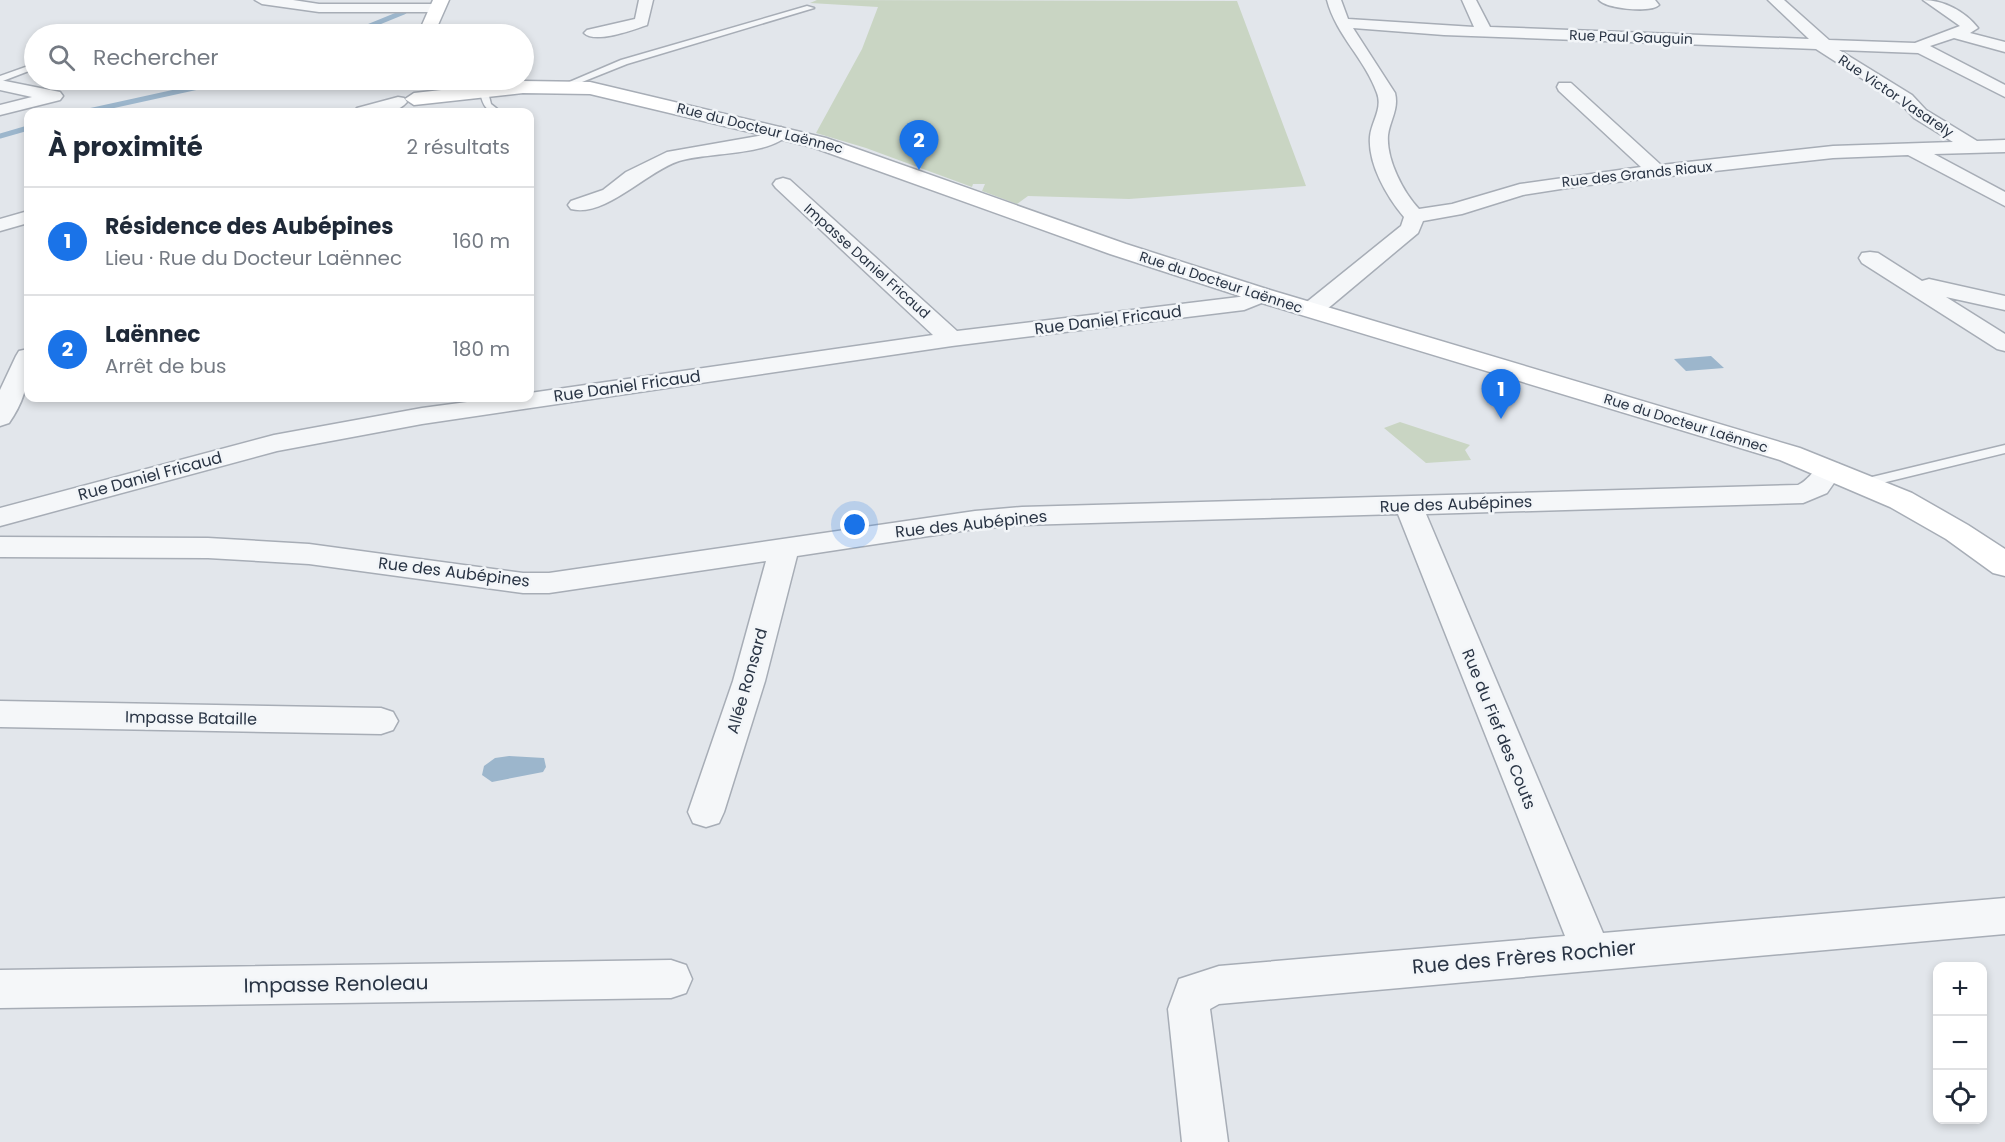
<!DOCTYPE html>
<html lang="fr">
<head>
<meta charset="utf-8">
<style>
  body { margin:0; font-family:Poppins,sans-serif; background:#f2f2f3; color:#1f2937 }
  .controls { position:absolute; right:18px; bottom:18px; display:grid; overflow:hidden; border-radius:12px; box-shadow:0 3px 9px #0003 }
  .controls button { width:54px; height:54px; display:grid; place-items:center; padding:0; border:0; border-bottom:2px solid #e0e1e3; background:#fff; color:#1f2937; font:30px sans-serif }
  .you { position:absolute; left:855px; top:525px; width:21px; height:21px; margin:-15px; border:4px solid #fff; border-radius:50%; background:#1a73e8; box-shadow:0 0 0 9px #1a73e833 }
  .badge { display:grid; place-items:center; width:39px; height:39px; border-radius:50%; background:#1a73e8; color:#fff; font-size:20px; font-weight:700 }
  .pin { position:absolute; translate:-50% -50px; filter:drop-shadow(0 2px 3px #0008) }
  .pin::after { content:''; position:absolute; top:32px; width:21px; height:18px; background:inherit; clip-path:polygon(0 0,100% 0,50% 100%) }
  .list { margin:0; padding:0; list-style:none }
  h2 { display:flex; justify-content:space-between; align-items:center; height:78px; margin:0; padding:0 24px; font-size:26px }
  h2 small { font-size:20px; font-weight:400; color:#747a83 }
  .list li { display:grid; grid-template-columns:39px 1fr auto; gap:18px; align-items:center; box-sizing:border-box; height:108px; padding:0 24px; border-top:2px solid #e0e1e3 }
  .list b { display:block; font-size:22px; white-space:nowrap }
  .list p { margin:0; font-size:20px; white-space:nowrap; color:#747a83 }
  .list em { font-size:20px; font-style:normal; color:#747a83 }
  .icon { flex:none; width:33px; height:33px; fill:none; stroke:currentColor; stroke-width:2; stroke-linecap:round; stroke-linejoin:round }
  .map { position:relative; flex:none; width:2005px; height:1142px; overflow:hidden }
  .search { position:absolute; background:#fff; box-shadow:0 3px 9px #0003; left:24px; top:24px; width:510px; height:66px; display:flex; align-items:center; gap:15px; box-sizing:border-box; padding:0 21px; border-radius:33px; color:#747a83; font-size:22px }
  .panel { position:absolute; background:#fff; box-shadow:0 3px 9px #0003; left:24px; top:108px; width:510px; height:294px; border-radius:12px }
  .map>svg:first-child { display:block }
  .green { fill:#c9d5c3 }
  .water { fill:#9cb6cc }
  .lines { fill:none; stroke-linecap:round; stroke-linejoin:round }
  .stream { stroke:#9cb6cc; stroke-width:5 }
  .lane-casing { stroke:#a7adb6; stroke-width:3 }
  .street-casing { stroke:#a7adb6; stroke-width:3 }
  .secondary-casing { stroke:#a7adb6; stroke-width:3 }
  .lane { fill:#f5f7f9; fill-rule:evenodd }
  .street { fill:#f5f7f9; fill-rule:evenodd }
  .secondary { fill:#fff; fill-rule:evenodd }
  .labels { text-anchor:middle; dominant-baseline:central; stroke-width:5; stroke-linejoin:round; paint-order:stroke }
  .far-street-label { font-size:14px; fill:#293444; stroke:#f2f5f8 }
  .street-label { font-size:16px; fill:#293444; stroke:#f2f5f8 }
  .near-street-label { font-size:20px; fill:#293444; stroke:#f2f5f8 }
</style>
</head>
<body>
<div class="map">
<svg width="2005" height="1142" viewBox="0 0 2005 1142">
  <rect width="100%" height="100%" fill="#e2e6eb"/>
  <path class="green" d="M817 0 1237 1 1306 186 1129 199 1028 196 1017 204 982 191 985 184H973L972 187 866 148 816 133 862 49 878 7 810 3Z
    M1400 422 1470 445 1465 450 1471 460 1426 463 1384 428Z"/>
  <path class="water" d="M1711 356 1724 368 1686 371 1674 359Z
    M509 756 544 758 546 767 543 772 492 782 482 775 484 766 495 758Z"/>
  <g class="lines">
    <path class="stream" d="M350 34 404 12
      M84 112 230 80
      M0 136 28 128"/>
    <g class="lane-casing">
      <path id="lane" d="M807 6 814 8 627 64 567 88 560 86 621 60Z
        M34 64V69L0 82V76Z
        M484 89 488 92 491 104 501 112C486 112 483 106 480 92Z
        M2005 445V453L1882 483 1871 489 1864 485 1872 477Z"/>
    </g>
    <g class="street-casing">
      <path id="street" d="M255 0H293L319 4H437L444 8 437 12H319L262 4Z
        M639 0H653L647 25C633 30 595 44 584 33L587 30 635 19Z
        M1327 0H1341L1348 19 1474 27 1462 0H1476L1490 27 1809 39 1768 0H1784L1829 40 1915 43 1960 26 1923 0C1943 0 1965 11 1978 28L1970 33 2005 42V52L1954 38 1930 46 2005 85V97L1918 53 1839 50 1912 95 1926 110 1977 141 2005 140V152L1934 154 2005 192V206L1908 155 1833 158 1580 186 1523 195 1462 214 1423 221 1418 233 1332 305 1319 315H1303L1300 310 1303 305 1401 226 1404 217C1387 197 1368 164 1370 137 1371 122 1383 109 1377 93 1365 59 1336 35 1327 0ZM1353 28 1444 35 1816 49 1900 103 1914 118 1953 142 1833 146 1661 165 1571 83H1559L1557 87 1559 91 1641 167 1520 184 1452 204 1419 209C1403 192 1386 159 1388 135 1390 120 1399 109 1395 93Z
        M1599 0H1655L1659 5C1651 13 1607 9 1599 0Z
        M0 80 60 92 63 96 60 100 0 115V105L32 97 0 90Z
        M398 97 404 98 407 102C397 115 369 114 354 112L357 108Z
        M781 127 790 132C774 156 707 152 679 161 647 171 605 218 571 209L568 205 571 201 603 190 626 172 667 152 764 135Z
        M783 178 790 180 957 331 1239 297 1261 288 1269 290 1272 295 1269 300 1244 310 952 346 422 424 277 451 0 526V508L274 435 422 408 497 398H530V393L933 335 776 188 773 184 776 180Z
        M28 211V223L0 231V219Z
        M1870 252 1878 253 1922 281 1929 279 2005 296V310L1946 297 2005 334V351L1997 349 1862 263 1859 258 1862 253Z
        M28 349C31 375 25 401 9 423L0 426V390L16 356 19 351Z
        M1829 462 1839 464 1843 470 1827 493 1803 503 1426 514 1603 933 2005 898V934L1219 1004 1210 1009 1228 1142H1182L1168 1009 1179 979 1219 966 1565 936 1398 514 1022 525 975 529 797 556 765 681 724 812 719 823 706 827 693 823 688 812 733 681 766 561 549 593H523L309 564 208 558 0 557V537L208 538 309 544 523 573H549L975 511 1022 507 1798 485C1811 479 1815 465 1829 462Z
        M0 701 381 708 393 712 398 721 393 730 381 734 0 727Z
        M671 960 686 965 692 979 686 993 671 998 0 1008V970Z"/>
    </g>
    <g class="secondary-casing">
      <path id="secondary" d="M433 0H449L434 34H418Z
        M523 81 590 82 826 138 1126 244 1270 290 1800 448 1912 493 1968 525 2005 549V576L1993 573 1946 539 1890 507 1780 460 1252 300 1110 254 812 147 590 94 523 93 414 105 405 99 414 93Z"/>
    </g>
    <use href="#lane" class="lane"/>
    <use href="#street" class="street"/>
    <use href="#secondary" class="secondary"/>
  </g>
  <g class="labels">
    <g class="far-street-label">
      <text transform="translate(1631 37) rotate(2)">Rue Paul Gauguin</text>
      <text transform="translate(1896 96) rotate(34)">Rue Victor Vasarely</text>
      <text transform="translate(760 128) rotate(14)">Rue du Docteur Laënnec</text>
      <text transform="translate(1637 174) rotate(-6)">Rue des Grands Riaux</text>
      <text transform="translate(867 261) rotate(42)">Impasse Daniel Fricaud</text>
      <text transform="translate(1221 282) rotate(18)">Rue du Docteur Laënnec</text>
      <text transform="translate(1686 423) rotate(17)">Rue du Docteur Laënnec</text>
    </g>
    <g class="street-label">
      <text transform="translate(1108 320) rotate(-7)">Rue Daniel Fricaud</text>
      <text transform="translate(627 386) rotate(-8)">Rue Daniel Fricaud</text>
      <text transform="translate(150 476) rotate(-15)">Rue Daniel Fricaud</text>
      <text transform="translate(1456 504) rotate(-2)">Rue des Aubépines</text>
      <text transform="translate(971 524) rotate(-6)">Rue des Aubépines</text>
      <text transform="translate(454 572) rotate(7)">Rue des Aubépines</text>
      <text transform="translate(747 681) rotate(-74)">Allée Ronsard</text>
      <text transform="translate(191 718) rotate(1)">Impasse Bataille</text>
      <text transform="translate(1499 729) rotate(68)">Rue du Fief des Couts</text>
    </g>
    <g class="near-street-label">
      <text transform="translate(1524 957) rotate(-5)">Rue des Frères Rochier</text>
      <text transform="translate(336 984) rotate(-1)">Impasse Renoleau</text>
    </g>
  </g>
</svg>
<div class="controls">
<button>+</button>
<button>−</button>
<button><svg class="icon" aria-label="locate" viewBox="0 0 24 24"><circle cx="12" cy="12" r="6"/><path d="M12 2v4M12 18v4M2 12h4M18 12h4"/></svg></button>
</div>
<div class="you"></div>
<div class="pin badge" style="left:1501px;top:419px">1</div>
<div class="pin badge" style="left:919px;top:170px">2</div>
<div class="search"><svg class="icon" aria-label="search" viewBox="0 0 24 24"><circle cx="10" cy="10" r="6"/><path d="M15 15l6 6"/></svg>Rechercher</div>
<section class="panel">
<h2>À proximité<small>2 résultats</small></h2>
<ul class="list">
<li><span class="badge">1</span><div><b>Résidence des Aubépines</b><p>Lieu · Rue du Docteur Laënnec</p></div><em>160 m</em></li>
<li><span class="badge">2</span><div><b>Laënnec</b><p>Arrêt de bus</p></div><em>180 m</em></li>
</ul>
</section>
</div>
</body>
</html>
